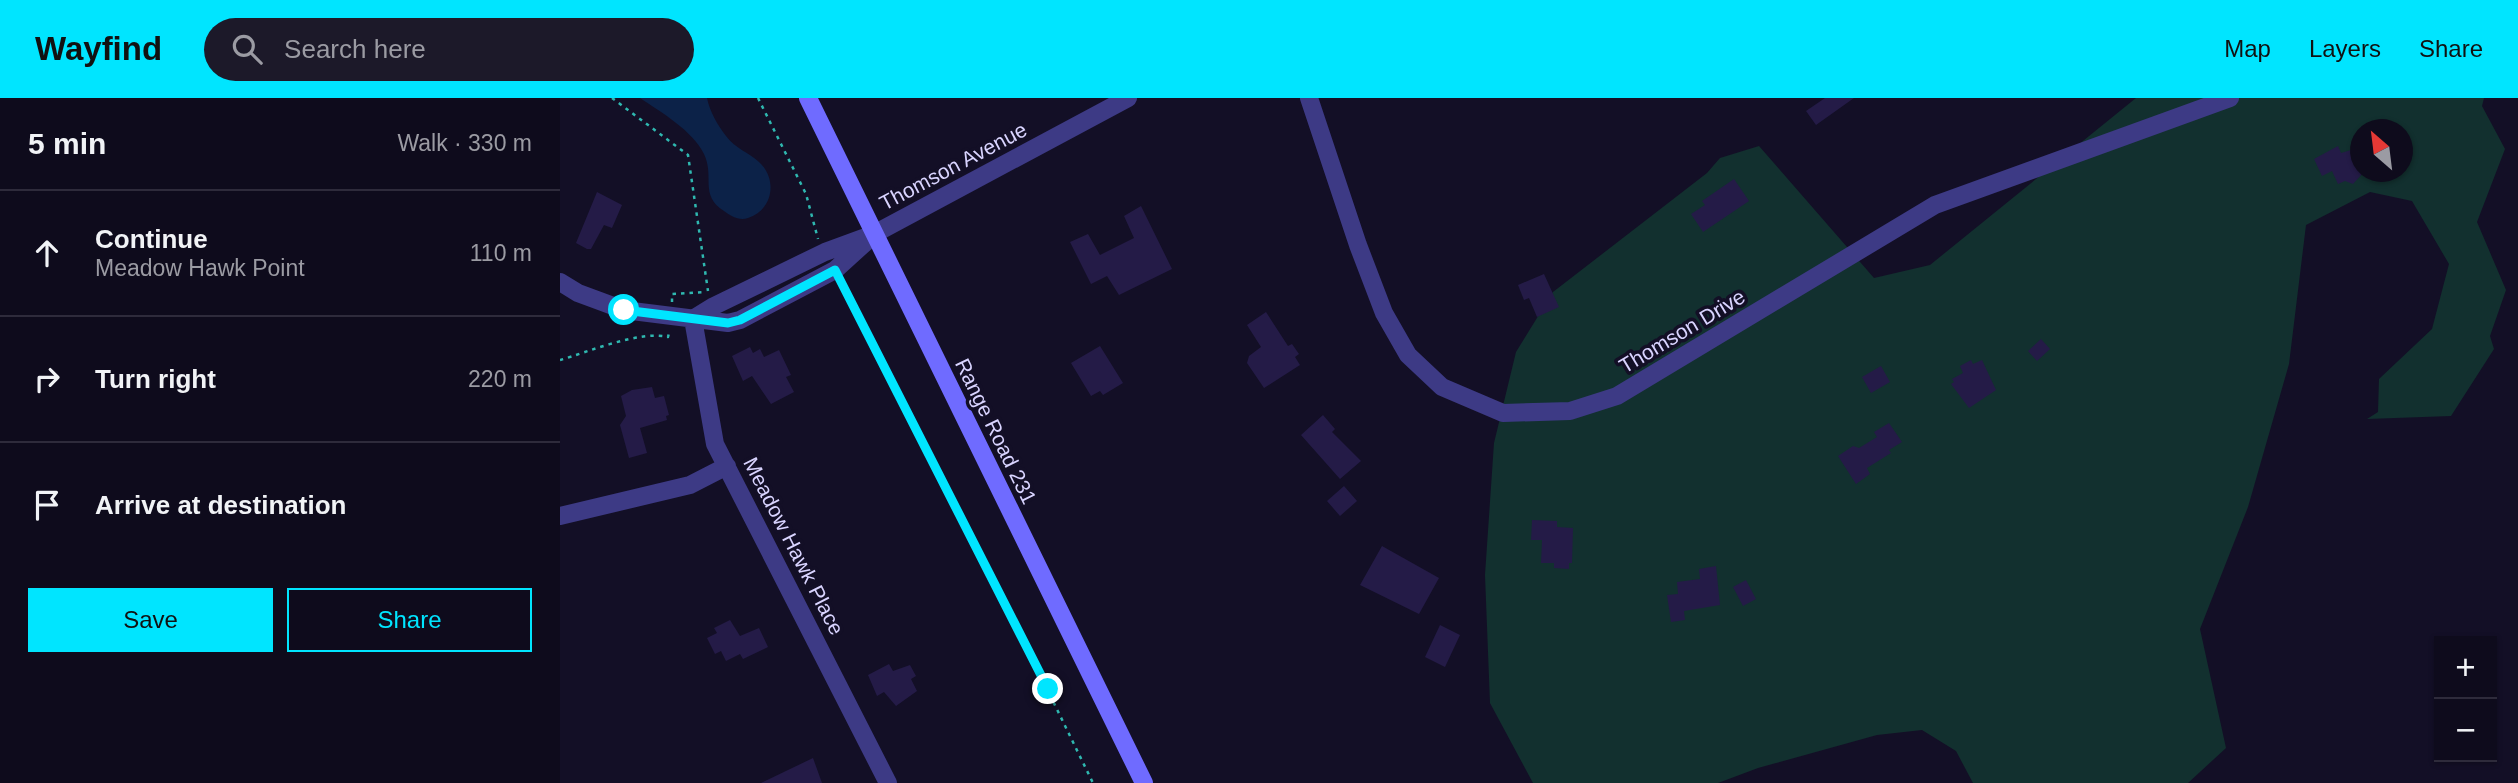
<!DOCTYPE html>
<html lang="en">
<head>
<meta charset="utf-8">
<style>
  body { margin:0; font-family:Helvetica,sans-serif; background:#1c1929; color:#f1f3f6 }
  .controls { position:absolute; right:21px; bottom:21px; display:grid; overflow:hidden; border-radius:0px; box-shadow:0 2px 5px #0004 }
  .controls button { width:63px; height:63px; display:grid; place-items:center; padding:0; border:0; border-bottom:2px solid #2e2b3b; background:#0e0b1c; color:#f1f3f6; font:35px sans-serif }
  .compass { position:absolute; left:1790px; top:21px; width:63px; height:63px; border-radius:50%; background:#0e0b1c; box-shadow:0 2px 5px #0004; rotate:332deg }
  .stop { position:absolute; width:21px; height:21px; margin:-16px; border:5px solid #00e5ff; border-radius:50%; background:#fff }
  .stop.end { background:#00e5ff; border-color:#fff; box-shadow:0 2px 7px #0008 }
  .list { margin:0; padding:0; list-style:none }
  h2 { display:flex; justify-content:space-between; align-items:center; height:91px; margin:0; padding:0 28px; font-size:30px }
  h2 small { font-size:23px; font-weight:400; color:#9b9ba3 }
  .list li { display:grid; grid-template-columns:46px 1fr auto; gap:21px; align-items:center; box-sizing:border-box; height:126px; padding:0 28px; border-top:2px solid #2e2b3b }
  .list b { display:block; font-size:26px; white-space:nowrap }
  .list p { margin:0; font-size:23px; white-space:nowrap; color:#9b9ba3 }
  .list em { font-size:23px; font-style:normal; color:#9b9ba3 }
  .actions { display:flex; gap:14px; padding:21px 28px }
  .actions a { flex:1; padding:16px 0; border:2px solid #00e5ff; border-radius:0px; text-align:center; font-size:24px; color:#00e5ff }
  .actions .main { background:#00e5ff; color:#111 }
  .icon { flex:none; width:38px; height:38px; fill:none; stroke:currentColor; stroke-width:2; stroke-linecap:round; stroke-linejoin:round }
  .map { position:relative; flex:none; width:1958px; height:685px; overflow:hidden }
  header { display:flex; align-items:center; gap:42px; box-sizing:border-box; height:98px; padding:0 35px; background:#00e5ff; color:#111 }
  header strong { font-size:33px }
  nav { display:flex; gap:38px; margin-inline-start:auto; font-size:24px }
  .search { width:490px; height:63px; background:#1c1929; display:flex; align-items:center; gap:18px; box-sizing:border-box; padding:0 24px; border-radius:38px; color:#9b9ba3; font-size:26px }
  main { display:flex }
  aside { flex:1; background:#0e0b1c }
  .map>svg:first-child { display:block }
  .green { fill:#12302f; fill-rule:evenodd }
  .water { fill:#0c2248 }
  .building { fill:#241b47 }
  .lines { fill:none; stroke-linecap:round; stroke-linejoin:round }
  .path { stroke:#2fb8b0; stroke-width:2.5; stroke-dasharray:3.5 5; stroke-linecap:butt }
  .street { stroke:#3d3a85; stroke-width:18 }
  .secondary { stroke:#6f6bff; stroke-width:18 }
  .route { stroke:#00e5ff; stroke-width:9 }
  .labels { text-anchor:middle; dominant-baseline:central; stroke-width:7; stroke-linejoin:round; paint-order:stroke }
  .street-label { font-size:21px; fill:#d9d4ff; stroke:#130f26 }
</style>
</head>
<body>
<header>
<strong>Wayfind</strong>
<div class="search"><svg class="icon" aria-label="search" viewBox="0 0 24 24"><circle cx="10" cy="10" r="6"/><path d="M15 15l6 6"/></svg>Search here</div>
<nav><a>Map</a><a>Layers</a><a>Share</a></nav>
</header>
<main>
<aside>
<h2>5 min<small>Walk · 330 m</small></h2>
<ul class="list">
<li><svg class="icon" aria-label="ahead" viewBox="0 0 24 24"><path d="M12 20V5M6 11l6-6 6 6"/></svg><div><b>Continue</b><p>Meadow Hawk Point</p></div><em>110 m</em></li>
<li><svg class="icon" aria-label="right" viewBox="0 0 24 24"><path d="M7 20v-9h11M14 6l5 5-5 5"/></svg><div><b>Turn right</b></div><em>220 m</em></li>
<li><svg class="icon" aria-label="arrive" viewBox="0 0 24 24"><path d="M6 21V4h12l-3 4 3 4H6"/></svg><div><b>Arrive at destination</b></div></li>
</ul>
<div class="actions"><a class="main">Save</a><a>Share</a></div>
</aside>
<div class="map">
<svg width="1958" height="685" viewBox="0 0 1958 685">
  <rect width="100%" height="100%" fill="#130f26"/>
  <path class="green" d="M1576 0H1924L1922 8 1945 51 1917 124 1946 192 1930 238 1934 251 1891 318 1807 321 1818 314 1819 281 1872 231 1889 166 1852 103 1810 94 1746 127 1729 266 1688 409 1640 531 1666 650 1628 685H1413L1396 653 1362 632 1317 637 1198 670 1158 685H973L930 605 925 477 934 345 956 254 993 194 1147 75 1160 60 1199 48 1314 180 1370 167ZM1800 32H1842V74H1800Z"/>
  <path class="water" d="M80 0H147C150 14 157 26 166 38 176 51 188 54 199 64 218 81 213 112 188 120 179 123 171 118 164 113 139 97 155 79 144 56 133 33 101 14 80 0Z"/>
  <path class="building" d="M1265 0H1294L1256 27 1246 13Z
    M1778 48 1781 55 1801 49V74H1804L1793 86 1785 83 1778 86 1772 73 1762 78 1754 61Z
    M1174 81 1189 103 1143 134 1131 116 1145 107 1142 103Z
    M37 94 62 107 52 130 44 127 31 151H27L16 145Z
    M581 108 612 171 559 197 547 178 531 186 510 144 528 136 540 157 574 140 564 118Z
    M984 176 999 209 977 219 969 200 964 202 958 187Z
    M706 214 728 248 732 246 739 256 735 259 740 267 704 290 687 265 689 258 701 249 687 227Z
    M1481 241 1490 251 1477 263 1468 253Z
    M540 248 563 285 543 297 540 293 531 298 511 265Z
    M190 249 193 255 200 251 204 259 219 252 231 277 226 279 234 294 211 306 192 278 183 283 172 258Z
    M1411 262 1413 266 1422 262 1436 292 1409 310 1391 286 1394 284 1392 281 1403 275 1400 268Z
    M1321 268 1330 284 1311 295 1302 279Z
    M92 289 95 300 104 298 109 317 106 318 107 322 80 330 87 355 69 360 60 327 66 318 61 298 72 292Z
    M763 317 775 331 772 334 801 363 780 381 741 337Z
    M1329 325 1342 344 1329 352 1331 355 1307 370 1310 376 1296 386 1278 358 1293 348 1299 350 1317 339 1314 334Z
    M784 388 797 403 780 418 767 403Z
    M972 422 997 423V429L1013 430 1012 465H1009V471L994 470V465H981L982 442H971Z
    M822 448 879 480 859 516 800 487Z
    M1156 468 1160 507 1124 513 1125 522 1111 524 1107 497 1118 496 1117 484 1140 481 1139 471Z
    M1186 482 1196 501 1183 508 1173 489Z
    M170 522 180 538 199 530 208 549 183 561 180 556 166 563 161 553 155 556 147 540 157 535 154 530Z
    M880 527 900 537 885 569 865 559Z
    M329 566 333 573 350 567 356 578 351 581 357 593 336 608 324 594 317 598 308 577Z
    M253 660 262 685H201Z"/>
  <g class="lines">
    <path class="path" d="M52 0 128 57 148 193
      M198 0 246 96 258 141
      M283 187 443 501 533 685
      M112 204V196L146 194
      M0 262C28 254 80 232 108 239L109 235"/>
    <path class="street" d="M749 0 798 147 824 215 848 257 882 289 943 315 1010 313 1057 298 1375 107 1670 0
      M0 184 18 195 64 212 168 225 180 222 275 172 307 143
      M133 221 155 346 328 685
      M133 221 154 208 265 154 314 136 568 0
      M0 418 130 387 167 368"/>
    <path class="secondary" d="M248 0 584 685"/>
  </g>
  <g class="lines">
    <path class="route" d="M64 212 168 225 180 222 275 172 488 591"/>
  </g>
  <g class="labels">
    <g class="street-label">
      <text transform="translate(393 68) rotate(-28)">Thomson Avenue</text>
      <text transform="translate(1122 233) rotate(-31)">Thomson Drive</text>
      <text transform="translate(436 333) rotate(64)">Range Road 231</text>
      <text transform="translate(234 448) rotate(63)">Meadow Hawk Place</text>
    </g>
  </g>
</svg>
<div class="controls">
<button>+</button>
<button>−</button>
</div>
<svg class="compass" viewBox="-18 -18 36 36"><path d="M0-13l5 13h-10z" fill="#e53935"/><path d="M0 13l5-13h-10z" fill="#9b9ba3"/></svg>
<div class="stop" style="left:64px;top:212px"></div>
<div class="stop end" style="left:488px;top:591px"></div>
</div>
</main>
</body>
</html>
